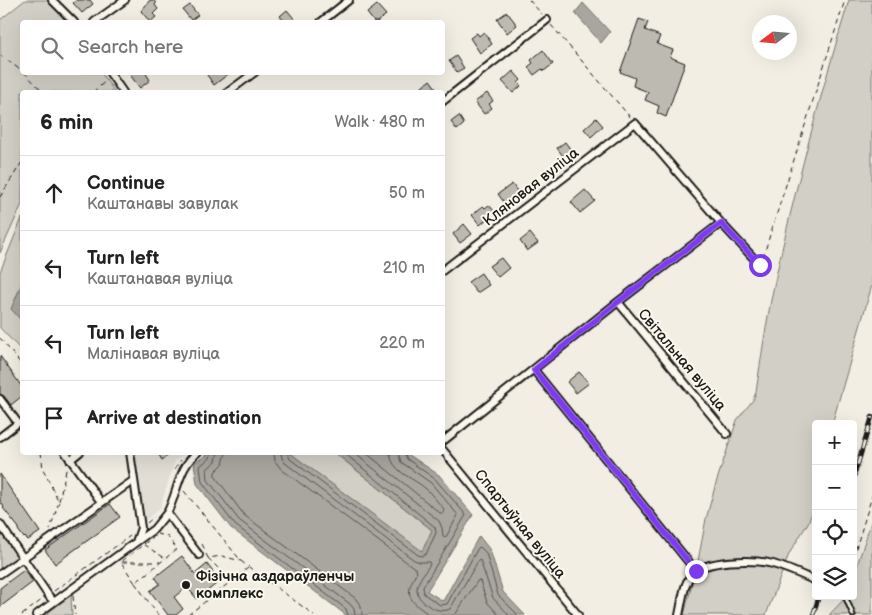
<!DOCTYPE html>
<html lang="en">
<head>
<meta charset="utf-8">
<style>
  body { margin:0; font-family:"Balsamiq Sans",sans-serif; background:#f2f2f2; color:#222 }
  .controls { position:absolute; right:15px; bottom:15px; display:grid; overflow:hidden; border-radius:5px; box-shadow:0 5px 20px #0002 }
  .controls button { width:45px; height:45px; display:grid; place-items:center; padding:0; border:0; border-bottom:1px solid #e0e0e0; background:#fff; color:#222; font:25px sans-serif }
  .compass { position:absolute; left:752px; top:15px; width:45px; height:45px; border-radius:50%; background:#fff; box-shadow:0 5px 20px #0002; rotate:254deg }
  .stop { position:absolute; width:15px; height:15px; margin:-11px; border:4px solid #7c3aed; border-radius:50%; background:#fff }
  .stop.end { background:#7c3aed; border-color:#fff; box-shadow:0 1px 5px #0008 }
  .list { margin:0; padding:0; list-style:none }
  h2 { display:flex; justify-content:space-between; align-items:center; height:65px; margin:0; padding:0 20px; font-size:21px }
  h2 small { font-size:16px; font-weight:400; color:#767676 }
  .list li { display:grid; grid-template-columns:32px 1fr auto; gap:15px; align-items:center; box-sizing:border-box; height:75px; padding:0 20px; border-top:1px solid #e0e0e0 }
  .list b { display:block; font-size:19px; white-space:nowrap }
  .list p { margin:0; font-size:16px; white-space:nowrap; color:#767676 }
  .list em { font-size:16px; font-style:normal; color:#767676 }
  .icon { flex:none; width:28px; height:28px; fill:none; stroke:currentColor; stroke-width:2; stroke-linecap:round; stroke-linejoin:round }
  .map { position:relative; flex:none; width:872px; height:615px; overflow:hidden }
  .search { position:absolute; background:#fff; box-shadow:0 5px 20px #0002; left:20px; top:20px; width:425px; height:55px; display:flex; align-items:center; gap:12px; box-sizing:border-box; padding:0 18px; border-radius:5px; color:#767676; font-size:19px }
  .panel { position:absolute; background:#fff; box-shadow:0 5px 20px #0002; left:20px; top:90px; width:425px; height:365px; border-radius:5px }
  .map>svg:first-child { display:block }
  .built { fill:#e2ded5 }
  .green { fill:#d2cfc6; stroke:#777671 }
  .water { fill:#a9a6a0; stroke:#716f6b }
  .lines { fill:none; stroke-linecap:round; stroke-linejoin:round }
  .shore { stroke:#545351; stroke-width:1 }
  .building { fill:#bdbab1; stroke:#1c1c1c }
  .service-casing { stroke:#1c1c1c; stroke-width:7 }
  .minor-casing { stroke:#1c1c1c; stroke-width:10 }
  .path { stroke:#1c1c1c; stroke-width:1; stroke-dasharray:5 4; stroke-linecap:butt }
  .service { stroke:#fbf7ec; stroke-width:3 }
  .minor { stroke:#fbf7ec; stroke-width:6 }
  .rail-casing { stroke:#1c1c1c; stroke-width:4.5 }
  .rail { stroke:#fbf7ec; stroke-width:2.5; stroke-dasharray:8; stroke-linecap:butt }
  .route { stroke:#7c3aed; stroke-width:6 }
  .poi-dot { fill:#1c1c1c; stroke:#fbf7ec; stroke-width:2 }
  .labels { text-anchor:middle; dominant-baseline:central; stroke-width:4; stroke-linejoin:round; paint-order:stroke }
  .street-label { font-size:15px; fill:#1c1c1c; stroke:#fbf7ec }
  .poi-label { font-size:15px; font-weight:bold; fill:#1c1c1c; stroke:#fbf7ec; text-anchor:start }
</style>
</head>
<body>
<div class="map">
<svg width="872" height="615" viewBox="0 0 872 615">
  <rect width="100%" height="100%" fill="#f2eee4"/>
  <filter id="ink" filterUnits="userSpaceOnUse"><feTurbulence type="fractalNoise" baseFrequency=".02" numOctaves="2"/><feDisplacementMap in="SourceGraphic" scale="10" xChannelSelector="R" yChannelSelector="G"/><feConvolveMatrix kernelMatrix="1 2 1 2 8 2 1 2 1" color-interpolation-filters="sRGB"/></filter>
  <g filter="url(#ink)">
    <path class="built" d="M133 453H187L175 461 160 508 144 522Z"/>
    <path class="green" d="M25 0H51L66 22H22V72L101 73 115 92H22V204L0 253V20Z
      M849 0H872V285L832 424H816V503L808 523 789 554 766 615H684L698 561 706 519 716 483 737 420 753 400 756 392C761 358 766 324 773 290 794 192 820 96 849 0Z
      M22 218V283L12 309 22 321V351L0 328V272Z
      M290 453H335L432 530 422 552Z
      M872 519V615H829L847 596H853V578Z
      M0 528 19 557 0 570Z
      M71 595 72 615H45Z"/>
    <path class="water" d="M583 3 610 32 601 43 575 13Z
      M22 283V321L11 309Z
      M210 453H290L422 551 432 530 335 453H406L439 475 473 515 427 591 443 601 479 536 490 550 503 592 525 615H346L231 528 197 484 194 463Z"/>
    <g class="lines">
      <path class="shore" d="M212 452 210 458 200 466 202 482 235 525 346 609 348 615
        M218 452 216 461 207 469 208 480 239 520 350 604 354 609 355 615
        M226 452 223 464 215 472V476L244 515 355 598 361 606 362 615
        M274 452 275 461 281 469 416 569 417 572C403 595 409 601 430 615
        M281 452 282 458 285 463 414 560 420 562H429L430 564C426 571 417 581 417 589 416 602 439 615 450 609L478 561 480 560 493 598 509 615
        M287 452 290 459 418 555 422 556 426 554 436 533 435 527 343 452
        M353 452 439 521 442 528 443 536 446 537 458 515 431 483 401 462 398 452
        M365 452 440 513H443L444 509C438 503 432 494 425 488 412 477 391 472 390 452
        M404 452 407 459 435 479 466 515 423 587 424 594 440 605 447 604 478 548 480 547 486 553 498 595 518 615
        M455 615 478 580 480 581 487 602 499 615"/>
    </g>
    <path class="building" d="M77 0H90L93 4 82 13 73 3Z
      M150 0H153L156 3 155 5 158 9 153 14 156 17 150 22 141 11Z
      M190 5 198 15 191 20 183 10Z
      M377 5 386 15 377 22H374L367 13Z
      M287 10 297 22H285L280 16Z
      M507 12 517 25 507 33 497 19Z
      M639 19 648 22 645 30 660 36 657 44 673 50 670 57 685 63 666 117 657 113 659 106 645 100 648 92 633 86 635 78 620 72Z
      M484 32 492 44 480 53 470 38 477 33 479 36Z
      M543 50 553 64 544 71 542 69 534 75 528 67 533 63 531 60Z
      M456 56 464 68 457 72 449 61Z
      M513 71 521 80 518 83 521 86 513 93 502 81Z
      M133 72H145L150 80 140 88 130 75Z
      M205 72H231L214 85Z
      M430 80 436 88 430 92H424L421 88Z
      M487 93 493 101 489 104 492 108 484 114 475 102Z
      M459 116 464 124 457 130 451 122Z
      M596 118 603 126 591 137 584 129Z
      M565 142 574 154 566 160 557 148Z
      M512 184 520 195 506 205 498 194Z
      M585 190 595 201 580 213 571 202Z
      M489 205 495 212 480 225 472 215 483 206 485 208Z
      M464 224 472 234 460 243 453 234Z
      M530 233 538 243 527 251 520 241Z
      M501 258 509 268 498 277 489 266Z
      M481 273 489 285 477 293 468 282Z
      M0 356 22 387V396L11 405 4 396 0 394Z
      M579 372 589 383 576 393 567 382Z
      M157 452H173L162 460Z
      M0 474 40 532 28 540 25 537 24 538 18 530 19 528 3 508 4 507 0 501Z
      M110 504 120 517 55 564 45 550Z
      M182 556 195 574 207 564 220 581 197 599 187 587 174 597 183 609 176 615H168L150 591 160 584 155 577Z
      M24 570 33 582 0 607V588Z"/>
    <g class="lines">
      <g class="service-casing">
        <path id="service" d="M845 596 853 615"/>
      </g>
      <g class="minor-casing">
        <path id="minor" d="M52 0 74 22
          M94 22 125 0
          M321 22 349 0
          M109 72 123 92
          M228 92 255 72
          M442 102 547 20
          M442 271 635 123 721 223 760 265
          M618 302 727 434
          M534 370 696 571
          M0 399 18 423 0 437
          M442 442 618 302 721 223
          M442 449 578 615
          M65 452 101 502
          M130 452 141 528 136 542
          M70 460 80 452
          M167 513 199 555
          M0 524 48 595 54 602
          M0 574 134 480
          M36 615 154 529C158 524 163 518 167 513 178 493 178 467 198 452
          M679 615C682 603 683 585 691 575 705 559 753 559 773 564 787 568 802 575 816 581"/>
      </g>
      <path class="path" d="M529 0 542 14
        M551 25 630 117
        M0 55 22 71
        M24 72 43 92
        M93 92 107 80
        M0 197 22 162
        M763 257 845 0
        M0 338 22 365
        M41 452 43 469 59 502 50 529
        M175 469 178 463 181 460
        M184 491 242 562 314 615
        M59 501 67 466
        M147 523 154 517
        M157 534 167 536 177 549 135 583 121 562Z
        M202 544 205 550
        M144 545 165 558
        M206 554 208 558 222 556 241 561
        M208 558 231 581
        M853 558 872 496
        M122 562H160
        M135 583 158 615
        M54 591 130 536
        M73 596 75 615
        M22 615 43 599
        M188 615 248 568"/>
      <use href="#service" class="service"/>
      <use href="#minor" class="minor"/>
      <g class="rail-casing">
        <path id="rail" d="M853 480 872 417
          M813 615 819 596"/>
      </g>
      <use href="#rail" class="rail"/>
    </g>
  </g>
  <g class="lines" filter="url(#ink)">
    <path class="route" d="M696 571 534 370 618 302 721 223 760 265"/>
  </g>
  <circle class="poi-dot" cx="186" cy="585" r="5"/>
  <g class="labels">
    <g class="street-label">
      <text transform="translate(531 187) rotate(-38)">Кляновая вуліца</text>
      <text transform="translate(682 360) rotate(50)">Світальная вуліца</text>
      <text transform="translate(520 524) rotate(51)">Спартыўная вуліца</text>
    </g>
    <g class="poi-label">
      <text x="196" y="576">Фізічна аздараўленчы<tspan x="196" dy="17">комплекс</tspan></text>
    </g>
  </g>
</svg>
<div class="controls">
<button>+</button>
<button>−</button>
<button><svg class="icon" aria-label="locate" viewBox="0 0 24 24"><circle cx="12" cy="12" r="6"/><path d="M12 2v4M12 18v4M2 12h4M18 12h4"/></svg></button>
<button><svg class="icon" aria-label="layers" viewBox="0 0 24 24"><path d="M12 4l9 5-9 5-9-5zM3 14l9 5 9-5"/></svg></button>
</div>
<svg class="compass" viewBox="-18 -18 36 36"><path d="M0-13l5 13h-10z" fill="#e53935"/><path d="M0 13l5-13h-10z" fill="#767676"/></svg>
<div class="stop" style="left:760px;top:265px"></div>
<div class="stop end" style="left:696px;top:571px"></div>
<div class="search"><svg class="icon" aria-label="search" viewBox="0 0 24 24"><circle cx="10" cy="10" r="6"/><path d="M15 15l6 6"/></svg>Search here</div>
<section class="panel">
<h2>6 min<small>Walk · 480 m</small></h2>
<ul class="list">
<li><svg class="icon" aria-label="ahead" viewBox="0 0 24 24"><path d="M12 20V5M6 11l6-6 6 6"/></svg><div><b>Continue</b><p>Каштанавы завулак</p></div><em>50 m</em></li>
<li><svg class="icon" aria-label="left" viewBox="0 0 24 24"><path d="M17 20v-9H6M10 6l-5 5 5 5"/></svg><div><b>Turn left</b><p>Каштанавая вуліца</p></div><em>210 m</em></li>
<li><svg class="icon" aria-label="left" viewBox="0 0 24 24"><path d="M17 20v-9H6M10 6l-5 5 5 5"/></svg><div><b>Turn left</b><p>Малінавая вуліца</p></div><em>220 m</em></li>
<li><svg class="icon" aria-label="arrive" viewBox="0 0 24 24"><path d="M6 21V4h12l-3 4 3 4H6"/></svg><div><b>Arrive at destination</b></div></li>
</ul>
</section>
</div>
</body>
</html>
